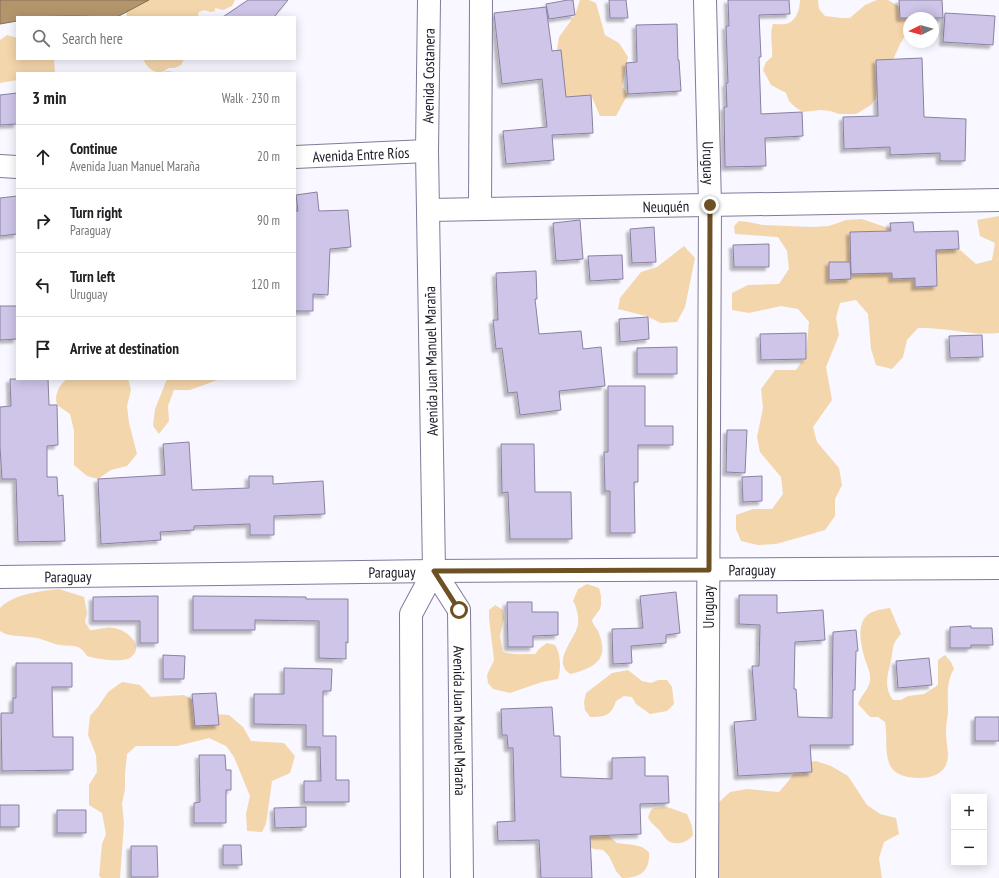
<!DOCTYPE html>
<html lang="en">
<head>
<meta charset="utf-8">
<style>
  body { margin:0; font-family:"PT Sans Narrow",sans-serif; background:#f6f6f6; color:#202124 }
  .controls { position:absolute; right:12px; bottom:12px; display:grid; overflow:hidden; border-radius:0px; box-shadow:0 2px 10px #0003 }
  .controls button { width:36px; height:36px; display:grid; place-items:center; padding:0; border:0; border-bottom:1px solid #e0e0e0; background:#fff; color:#202124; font:20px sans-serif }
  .compass { position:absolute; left:903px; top:12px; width:36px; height:36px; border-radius:50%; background:#fff; box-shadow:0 2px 10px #0003; rotate:264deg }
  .stop { position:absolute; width:12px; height:12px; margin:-9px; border:3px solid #6d5023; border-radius:50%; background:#fff }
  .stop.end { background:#6d5023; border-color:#fff; box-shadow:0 1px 4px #0008 }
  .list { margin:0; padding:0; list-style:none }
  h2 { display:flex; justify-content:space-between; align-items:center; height:52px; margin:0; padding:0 16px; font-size:17px }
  h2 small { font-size:13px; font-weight:400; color:#757577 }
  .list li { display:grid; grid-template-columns:26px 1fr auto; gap:12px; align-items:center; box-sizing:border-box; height:64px; padding:0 16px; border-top:1px solid #e0e0e0 }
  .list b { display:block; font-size:15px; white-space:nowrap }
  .list p { margin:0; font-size:13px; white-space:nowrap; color:#757577 }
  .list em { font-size:13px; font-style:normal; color:#757577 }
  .icon { flex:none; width:22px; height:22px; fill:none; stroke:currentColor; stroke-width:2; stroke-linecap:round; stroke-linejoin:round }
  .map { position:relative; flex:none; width:999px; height:878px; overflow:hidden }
  .search { position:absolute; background:#fff; box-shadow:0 2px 10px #0003; left:16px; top:16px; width:280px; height:44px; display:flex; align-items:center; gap:10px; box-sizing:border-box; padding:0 14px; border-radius:0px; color:#757577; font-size:15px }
  .panel { position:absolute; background:#fff; box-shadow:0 2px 10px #0003; left:16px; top:72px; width:280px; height:308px; border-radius:0px }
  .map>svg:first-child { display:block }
  .green { fill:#f4d6ac }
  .water { fill:#b3956c; stroke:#867056 }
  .building { fill:#cec5e8; stroke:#8a81a2; filter:url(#shadow) }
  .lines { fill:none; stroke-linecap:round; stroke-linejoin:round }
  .minor-casing { stroke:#837a9a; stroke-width:24 }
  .minor { stroke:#fff; stroke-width:22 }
  .route { stroke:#6d5023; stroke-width:5 }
  .labels { text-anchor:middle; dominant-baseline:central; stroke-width:3; stroke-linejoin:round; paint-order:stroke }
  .street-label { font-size:15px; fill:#1c1824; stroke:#fff }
</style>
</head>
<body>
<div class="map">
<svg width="999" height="878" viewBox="0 0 999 878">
  <defs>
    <filter id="shadow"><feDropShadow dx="-3.5" dy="3.5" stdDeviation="1" flood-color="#0004"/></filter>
  </defs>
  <rect width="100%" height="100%" fill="#f9f7ff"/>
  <path class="green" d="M145 0H235L232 6 223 10 215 8V11L211 12 204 10 199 12 198 15 199 17H127L125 7Z
    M580 0H589L596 3 605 35 619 43 628 57 622 87 628 94 616 116H600L591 95 572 104 560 93 556 55 559 37 575 15Z
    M800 0H818L819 9 825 16 842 18H850L865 5 877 0H888L906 11 909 18 908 31 900 44 893 60 881 72 876 98 871 105 856 114H839L830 111 821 110 803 112 795 107 789 101 786 93 771 85 763 70 766 62 772 57C773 45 769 35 773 24 777 24 785 25 789 23 797 19 800 8 800 0Z
    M7 35 17 38V59H54L55 73H17V80L0 83V40Z
    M143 59H184L181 65 175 68H169L164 71 158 73 168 71 179 73C162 73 151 76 143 59Z
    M999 216V333C972 336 946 327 918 328L907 340 903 357 892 369 876 365 871 349 868 314 856 300 840 303 836 318 839 335 826 367 832 400 813 427 817 442 839 468 842 485 835 499V516L825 530 808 535 776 544 758 545 741 541 736 529V515L753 509H772L783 494 781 477 760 452 757 437 763 408 761 389 775 370H796L806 355 809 322 798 309 781 306 749 313 732 310V293L748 285 779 284 789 269 787 251 778 237 735 234 734 226 739 221 748 222 763 225 812 227 829 226 846 220 862 219 894 230 921 251 951 242 976 264 992 260 995 243 980 236 977 220Z
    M684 246 695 258 685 307 677 322 661 323 646 316 618 309 620 298 641 272 657 267Z
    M67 379H128L131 390 127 406 129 423 137 454 127 466 111 470 98 479 87 476 74 465V431L70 414 57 405C54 395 59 385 67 379Z
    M167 379H220L190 390H174L168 406 169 421 159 434 153 426 155 409Z
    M587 584 599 588 601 596V605L600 609 592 620C593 625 596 627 598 631 604 646 606 658 590 667 584 670 576 673 570 674 552 662 573 641 577 628 580 621 577 607 573 601L578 589Z
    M59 589 84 597 87 613 85 622 90 630C98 630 106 626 114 628 127 630 146 646 130 658 122 663 96 659 87 656 79 643 73 647 60 645 52 644 44 639 36 638 24 635 10 638 0 631V608C13 594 41 591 59 589Z
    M495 605 503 610 504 618 500 636 503 652C513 655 524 654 535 654L540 648 547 643 555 645C561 654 561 670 558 679L542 682 510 693 493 689 488 683 487 675 494 660 489 618V610Z
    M890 608 901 634C891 645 894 647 891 660 888 675 883 686 893 700H901L908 696 924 694 938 685V660L945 655 951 662 954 669C946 682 948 696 948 711 948 717 946 723 946 729 946 737 947 745 948 754 948 777 927 780 908 777 879 772 889 743 885 722L878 717H870L858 704C861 695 869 690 870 680 871 672 866 664 864 656 860 641 855 617 875 611 880 609 886 609 890 608Z
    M628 670 642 681 651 683 658 680H667L672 687 674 704 667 711 650 714 636 704 632 697 624 696 616 701C611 716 605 717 590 717L585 710 584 702 586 693 612 673Z
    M122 682 140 685 151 697 184 695 198 703 212 714 229 715 243 727 251 741 284 743 295 756 290 773 272 781 266 824 262 832 247 831 246 814 250 796 234 757 226 746 209 738 177 746H136L127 754 125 774V789L122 804 124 823 120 878H101L99 876 102 844 106 834 102 813 89 805V785L97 772 96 755 88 735 90 716 98 707 108 692Z
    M816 761 831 766 848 776 867 805 880 814 896 818 899 834 884 842 879 858 882 878H718L714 822 716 805 730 792 747 789 779 792 790 779 799 764Z
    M667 807 687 814 692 826 693 835C688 843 673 847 666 839 664 837 662 834 660 831 656 826 651 824 648 817L651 810 654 808Z
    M607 821 610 837 617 843 634 845 642 847 649 852C650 871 641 878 622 878L616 871 609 856 603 850 594 849 587 846V833Z"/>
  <path class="water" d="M0 0H149L117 17 73 16 17 17V21L0 24Z"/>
  <path class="building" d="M248 0H288L274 17H223Z
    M568 0H573L575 15 549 19 546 4Z
    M609 0H626L628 18H610Z
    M728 0H789L790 14 759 15 761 57H759L761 114 802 112 803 136 765 138 766 166 725 167 724 107H727L726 83H728L726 26H729Z
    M899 0H942L943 18H900Z
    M546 7 552 51 561 50 566 97 591 95 593 133 552 135 554 160 506 164 503 131 547 127 542 79 502 84 494 13Z
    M945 13 995 16 993 45 943 42Z
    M677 24 678 60H679L681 91 628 94 626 63 637 62 636 25Z
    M922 58 924 117 966 119 965 161H940V153L890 155V147L844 149 843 117 878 116 876 60Z
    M17 93V124L0 125V95Z
    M317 192 319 211 348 210 351 247 330 249 328 295 313 294V311H295V211H298L296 195Z
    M17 196V234L0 236V198Z
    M580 220 583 259 556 261 553 223Z
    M913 222 914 232 958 231 959 249 936 250 937 286 915 287V278L892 279V273L851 274 850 232 891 231 890 223Z
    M654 227 656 262 632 263 630 229Z
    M769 244V267H734L733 245Z
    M622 255 623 279 590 281 588 256Z
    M829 262H850L851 279 829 280Z
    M536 271 537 299H535L539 334 581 331 583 349 601 347 605 386 559 391 561 410 520 415 517 392 508 393 502 348 496 349 493 320H498L496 273Z
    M0 306H17V339L0 340Z
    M648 317 649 339 620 342 619 319Z
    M806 333V359L761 360 760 334Z
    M982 335 983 357 950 358 949 336Z
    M677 347V374H637V348Z
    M10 379H48L49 405H57L58 445 47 446V477H57L58 496 63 495 65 541 18 542 16 479H2L0 447V407L11 406Z
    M608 386H645V426H673V445H638V482H634L635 533H610V491H605L604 452H608Z
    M727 430H747L745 473 726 472Z
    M189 442 192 490 249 488V476H273V484L323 481 325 514 274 516V535H250V524L194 526V530L160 532 161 540 101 544 98 479 165 475 163 444Z
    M501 444H534L535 492H571L572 539H510L508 492 502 493Z
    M762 476V501L743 502 742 477Z
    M676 592 680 633 666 635V643L631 646 632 663 613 664 612 629 643 628 640 596Z
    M739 595H777V613L823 610 825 640 795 642 794 689H796L798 717 832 718 833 632 856 630 858 651H856L855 690H853V745H810L812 772 738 776 734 722 756 720 752 666H759L760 625 739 624Z
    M158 596V643H140V621H93V597Z
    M193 596 306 597V599H348V643L346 642V659L319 658V621L255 620V630H193Z
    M507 602H532V612H558V635L533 636V647H508Z
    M971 626V628H992L993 645H971V648H950V627Z
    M163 655 185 656 184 679H163Z
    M929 658 932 685 898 688 896 661Z
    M16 663H72V687H52L53 737H73V770L2 771 1 713H13V698H16Z
    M284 668 332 669 331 691H323V736H336V780H349V802H304V781H321L320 747H306V725L254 724V694H284Z
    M216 693 219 725 195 726 192 694Z
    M552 707 554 736H560L561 777 612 779V758L645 757V776H668L669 803 640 804 641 834 590 836 592 878H541L539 840 498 841 497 822 515 821 513 748H508L507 735H502L501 709Z
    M975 717H999V741H975Z
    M199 755H225L226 770H231V790H226V823H194V803L200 802Z
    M0 805H19V827H0Z
    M306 807V827L275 828 274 808Z
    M57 810H86V833H57Z
    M223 845H241L242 865H223Z
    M131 846H157L158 877H131Z"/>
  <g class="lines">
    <g class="minor-casing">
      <g id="minor">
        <path id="s1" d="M705 0 710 205 707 878"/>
        <path id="s2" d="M295 157 427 151"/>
        <path d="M0 166 17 167"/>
        <path d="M480 209 481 0"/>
        <path id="s3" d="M429 210 999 200"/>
        <path id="s4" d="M434 571 459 610 462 878"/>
        <path id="s5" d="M0 577 434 571 999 568"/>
        <path id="s6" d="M412 878 411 614 434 571 427 151 429 0"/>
      </g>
    </g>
    <use href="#minor" class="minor"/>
  </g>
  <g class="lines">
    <path class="route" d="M459 610 434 571 709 570 710 205"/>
  </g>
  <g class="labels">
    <g class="street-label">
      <text stroke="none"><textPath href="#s6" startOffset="808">Avenida Costanera</textPath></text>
      <text stroke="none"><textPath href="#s2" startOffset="66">Avenida Entre Ríos</textPath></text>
      <text stroke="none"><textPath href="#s1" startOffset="163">Uruguay</textPath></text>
      <text stroke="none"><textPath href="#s3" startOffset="237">Neuquén</textPath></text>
      <text transform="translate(431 361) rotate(-91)">Avenida Juan Manuel Maraña</text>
      <text stroke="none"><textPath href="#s5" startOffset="752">Paraguay</textPath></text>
      <text stroke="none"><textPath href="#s5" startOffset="392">Paraguay</textPath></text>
      <text stroke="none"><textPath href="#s5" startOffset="68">Paraguay</textPath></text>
      <text transform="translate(708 607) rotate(-90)">Uruguay</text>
      <text stroke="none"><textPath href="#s4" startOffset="157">Avenida Juan Manuel Maraña</textPath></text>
    </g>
  </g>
</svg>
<div class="controls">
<button>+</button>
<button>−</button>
</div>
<svg class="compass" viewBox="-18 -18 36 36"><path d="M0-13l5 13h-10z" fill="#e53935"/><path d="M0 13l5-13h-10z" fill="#757577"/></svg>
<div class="stop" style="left:459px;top:610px"></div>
<div class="stop end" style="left:710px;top:205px"></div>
<div class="search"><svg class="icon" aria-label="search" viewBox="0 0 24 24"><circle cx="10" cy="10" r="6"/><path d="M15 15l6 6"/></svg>Search here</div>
<section class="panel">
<h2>3 min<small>Walk · 230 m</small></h2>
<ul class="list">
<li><svg class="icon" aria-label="ahead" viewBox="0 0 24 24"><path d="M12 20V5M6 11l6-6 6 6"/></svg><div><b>Continue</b><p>Avenida Juan Manuel Maraña</p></div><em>20 m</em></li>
<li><svg class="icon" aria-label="right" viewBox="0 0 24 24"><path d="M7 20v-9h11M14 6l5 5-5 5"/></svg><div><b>Turn right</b><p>Paraguay</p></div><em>90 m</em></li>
<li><svg class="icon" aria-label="left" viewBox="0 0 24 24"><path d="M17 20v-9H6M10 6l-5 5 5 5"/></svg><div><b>Turn left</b><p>Uruguay</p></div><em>120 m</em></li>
<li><svg class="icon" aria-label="arrive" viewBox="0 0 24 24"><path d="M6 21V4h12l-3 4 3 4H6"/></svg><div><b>Arrive at destination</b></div></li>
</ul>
</section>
</div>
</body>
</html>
